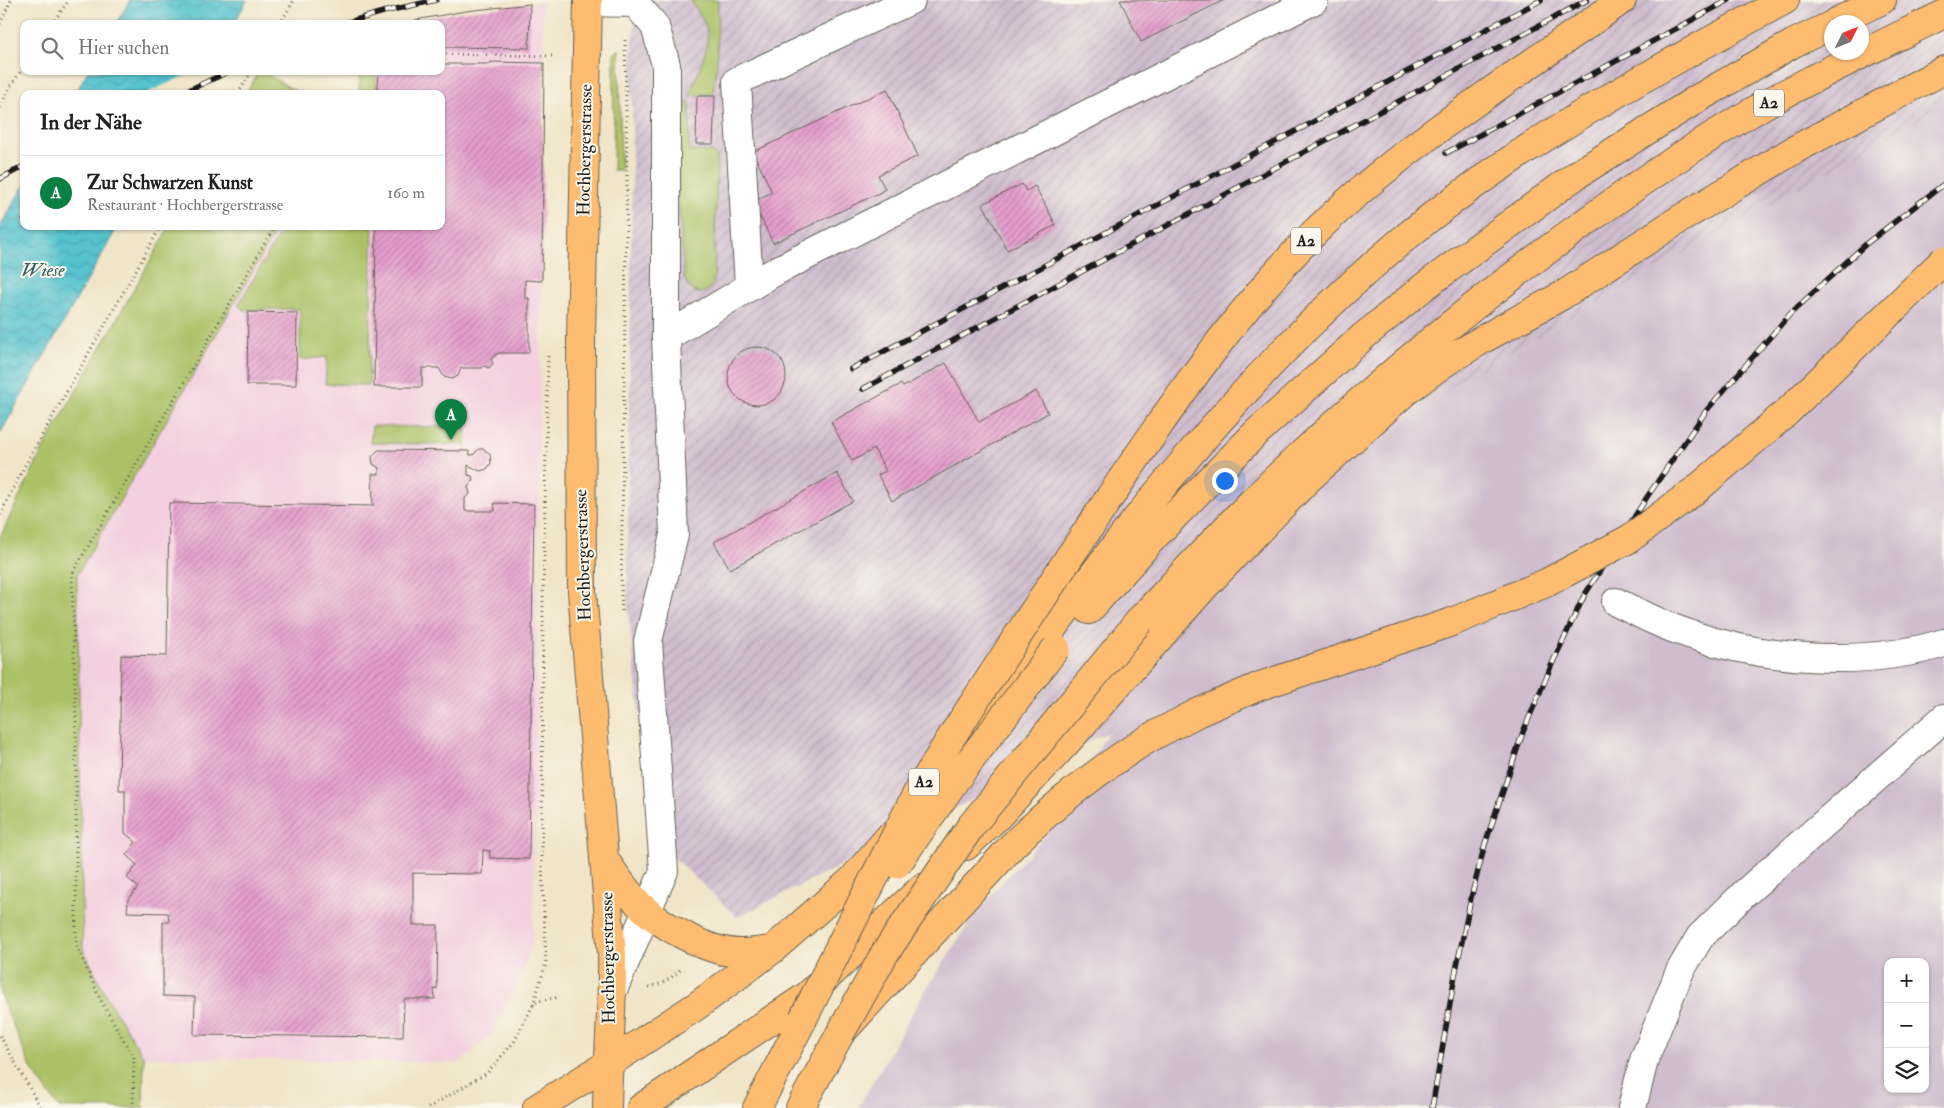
<!DOCTYPE html>
<html lang="de">
<head>
<meta charset="utf-8">
<style>
  body { margin:0; font-family:"IM FELL Double Pica",serif; background:#f6f6f6; color:#222 }
  .controls { position:absolute; right:15px; bottom:15px; display:grid; overflow:hidden; border-radius:10px; box-shadow:0 1px 4px #0004 }
  .controls button { width:45px; height:45px; display:grid; place-items:center; padding:0; border:0; border-bottom:1px solid #e0e0e0; background:#fff; color:#222; font:25px sans-serif }
  .compass { position:absolute; left:1824px; top:15px; width:45px; height:45px; border-radius:50%; background:#fff; box-shadow:0 1px 4px #0004; rotate:47deg }
  .you { position:absolute; left:1224px; top:480px; width:18px; height:18px; margin:-12px; border:4px solid #fff; border-radius:50%; background:#1a73e8; box-shadow:0 0 0 8px #1a73e833 }
  .badge { display:grid; place-items:center; width:32px; height:32px; border-radius:50%; background:#0b8043; color:#fff; font-size:16px; font-weight:700 }
  .pin { position:absolute; translate:-50% -41px; filter:drop-shadow(0 1px 2px #0008) }
  .pin::after { content:''; position:absolute; top:26px; width:18px; height:15px; background:inherit; clip-path:polygon(0 0,100% 0,50% 100%) }
  .list { margin:0; padding:0; list-style:none }
  h2 { display:flex; justify-content:space-between; align-items:center; height:65px; margin:0; padding:0 20px; font-size:21px }
  h2 small { font-size:16px; font-weight:400; color:#767676 }
  .list li { display:grid; grid-template-columns:32px 1fr auto; gap:15px; align-items:center; box-sizing:border-box; height:75px; padding:0 20px; border-top:1px solid #e0e0e0 }
  .list b { display:block; font-size:19px; white-space:nowrap }
  .list p { margin:0; font-size:16px; white-space:nowrap; color:#767676 }
  .list em { font-size:16px; font-style:normal; color:#767676 }
  .icon { flex:none; width:28px; height:28px; fill:none; stroke:currentColor; stroke-width:2; stroke-linecap:round; stroke-linejoin:round }
  .map { position:relative; flex:none; width:1944px; height:1108px; overflow:hidden }
  .search { position:absolute; background:#fff; box-shadow:0 1px 4px #0004; left:20px; top:20px; width:425px; height:55px; display:flex; align-items:center; gap:12px; box-sizing:border-box; padding:0 18px; border-radius:10px; color:#767676; font-size:19px }
  .panel { position:absolute; background:#fff; box-shadow:0 1px 4px #0004; left:20px; top:90px; width:425px; height:140px; border-radius:10px }
  .map>svg:first-child { display:block }
  .built { fill:#f3cfdf }
  .industrial { fill:url(#industrial-furrows); fill-rule:evenodd }
  .railway { fill:#cfbdce; fill-rule:evenodd }
  .green { fill:#abc166; stroke:#646e41 }
  .water { fill:url(#water-waves); stroke:#386f75 }
  .pier { fill:#f0e5c8 }
  .building { fill:url(#building-hatch) }
  .lines { fill:none; stroke-linecap:round; stroke-linejoin:round }
  .minor-casing { stroke:#666258; stroke-width:30 }
  .major-casing { stroke:#666258; stroke-width:30 }
  .highway-casing { stroke:#666258; stroke-width:30 }
  .path { stroke:#666258; stroke-width:3; stroke-dasharray:1 4; stroke-linecap:butt }
  .minor { stroke:#fff; stroke-width:28 }
  .major { stroke:#fdbc6f; stroke-width:28 }
  .highway { stroke:#fdbc6f; stroke-width:28 }
  .rail-casing { stroke:#1c1c1c; stroke-width:5.5 }
  .rail { stroke:#fbf7ec; stroke-width:4; stroke-dasharray:11; stroke-linecap:butt }
  .highway-bridge-casing { stroke:#666258; stroke-width:30; stroke-linecap:butt }
  .highway-bridge { stroke:#fdbc6f; stroke-width:28 }
  .labels { text-anchor:middle; dominant-baseline:central; stroke-width:4; stroke-linejoin:round; paint-order:stroke }
  .shield { fill:#fbf7ec; stroke:#5f5e5a; stroke-width:1 }
  .shield-label { font-size:16px; font-weight:bold; fill:#1c1c1c }
  .street-label { font-size:18px; fill:#1c1c1c; stroke:#fbf7ec }
  .water-label { font-size:19px; font-style:italic; fill:#335e63; stroke:#fbf7ec }
</style>
</head>
<body>
<div class="map">
<svg width="1944" height="1108" viewBox="0 0 1944 1108">
  <defs>
    <pattern id="industrial-furrows" width="10" height="10" patternUnits="userSpaceOnUse" patternTransform="scale(1.25)"><rect width="10" height="10" fill="#cfbdce"/><path d="M-1 1l2-2M0 10L10 0M9 11l2-2" fill="none" stroke="#b1a2b0"/></pattern>
    <pattern id="water-waves" width="16" height="10" patternUnits="userSpaceOnUse" patternTransform="scale(1.25)"><rect width="16" height="10" fill="#55c2ce"/><path d="M0 5q4-4 8 0t8 0" fill="none" stroke="#49a6b0"/></pattern>
    <pattern id="building-hatch" width="6" height="6" patternUnits="userSpaceOnUse" patternTransform="scale(1.25)"><rect width="6" height="6" fill="#e59ecc"/><path d="M-1 1l2-2M0 6l6-6M5 7l2-2" fill="none" stroke="#b980a5"/></pattern>
  </defs>
  <rect width="100%" height="100%" fill="#fbf7ec"/>
  <filter id="ink" filterUnits="userSpaceOnUse"><feTurbulence type="fractalNoise" baseFrequency=".02" numOctaves="2"/><feDisplacementMap in="SourceGraphic" scale="10" xChannelSelector="R" yChannelSelector="G"/><feConvolveMatrix kernelMatrix="1 2 1 2 8 2 1 2 1" color-interpolation-filters="sRGB"/></filter>
  <filter id="wash" filterUnits="userSpaceOnUse"><feTurbulence type="fractalNoise" baseFrequency=".0096" numOctaves="4" result="noise"/><feDisplacementMap in="SourceGraphic" scale="20" xChannelSelector="R" yChannelSelector="G"/><feGaussianBlur stdDeviation="1.12" result="paint"/><feColorMatrix in="noise" values="0 0 0 0 0 0 0 0 0 0 0 0 0 0 0 0 0 1.4 0 .05"/><feComposite in="paint" operator="in"/></filter>
  <g filter="url(#wash)">
    <rect width="100%" height="100%" fill="#f0e5c8"/>
    <path class="built" d="M542 2 544 63 533 943 514 991 489 1037 459 1063 144 1057 109 1001 83 949 77 575 279 226H441V94H358L362 87 363 71H441V24H399L440 15Z"/>
    <path class="industrial" d="M637 0H1944V106L1387 423 1207 599 1108 732 737 917 653 838 627 599 632 176V52ZM1832 22H1862V52H1832Z"/>
    <path class="railway" d="M1944 106V1108H858L925 991 969 923 998 887 1046 835 1108 732 1207 599 1387 423ZM1888 962H1925V1089H1888Z"/>
    <path class="green" d="M690 0H718L717 63 713 94 689 95C696 78 712 45 706 27 703 18 696 8 690 0Z
      M619 49 621 170H613L614 54Z
      M259 71H261L301 94H246Z
      M359 71H376V94H359Z
      M687 102H690L689 151 713 152 717 157 714 282C704 300 689 294 684 277 681 219 671 158 687 102Z
      M170 226H279L77 575 83 949 109 1001 144 1057 143 1108H59L32 1070 0 995V537L43 449Z
      M284 226H373L369 385 325 384 327 357 300 360V309L244 310 238 305Z
      M372 426 466 427V445L370 443Z"/>
    <path class="water" d="M130 0H247L234 24H116Z
      M88 71H207L194 94H75Z
      M24 185V226H118L0 434V227Z"/>
    <path class="pier" d="M195 71H209L197 94H145Z"/>
    <g id="blocks">
      <path class="building" d="M1120 0H1224L1141 42Z
        M530 4 529 48 441 47V24H415V20L466 11Z
        M491 62 544 63 542 281 525 280V298H529V353H498L491 359 493 364 489 368 484 366 482 368H461L458 376 452 379 444 377 439 368H422V387H374L376 226H441V94H377L378 71H441V64H490Z
        M887 89 918 156 878 175 885 189 879 193 773 243 753 202 772 192 753 152Z
        M697 96H715L713 144H696Z
        M1022 184 1026 191 1035 186 1056 225 1007 250 983 204Z
        M248 312 297 313 296 385H247Z
        M728 376a29 29 0 1 1 58 0a29 29 0 1 1-58 0Z
        M946 363 979 422 1036 391 1048 413 892 501 878 475 886 471 874 449 852 461 831 422 901 384 903 387Z
        M479 449H484L490 454 491 463 487 469 480 471 468 465V475L472 476 473 481 468 487 470 494 465 498V511H495L494 503 534 504 529 859 490 858V851L483 850 482 874 413 873V925H438L437 989H434L435 999H404L403 1037 194 1035 195 997 163 996V922H169L168 913 127 912 128 900 138 887 127 878 137 865 126 855 136 842 125 833V790H119L121 655 167 656 169 503 373 506 372 474H379V468L373 464 372 457 378 450 469 451 470 455H473Z
        M837 473 853 501 730 569 714 542Z"/>
    </g>
  </g>
  <g filter="url(#ink)">
    <use href="#blocks" fill-opacity="0" stroke="#666258" stroke-width="1"/>
    <g class="lines">
      <g class="minor-casing">
        <path id="minor" d="M588 2 635 3 655 26 666 65V337
          M749 287 737 81 911 0
          M1616 602C1640 614 1664 626 1689 634 1766 661 1866 667 1944 643
          M613 990 664 871 648 641 674 535 666 337 776 271 1314 0
          M1632 1108 1644 1060 1680 971 1700 937 1745 893 1944 718"/>
      </g>
      <g class="major-casing">
        <path id="major" d="M588 0 581 338 582 591 612 955C613 1006 608 1057 607 1108
          M537 1108 608 1064"/>
      </g>
      <g class="highway-casing">
        <path id="highway" d="M1836 22 1882 0
          M1068 559C1143 449 1221 325 1316 231 1407 142 1519 74 1622 0
          M1089 610 1154 537 1256 433 1365 335 1425 286 1578 174 1697 99 1794 43 1832 25
          M1140 620C1173 584 1207 548 1241 513 1333 420 1434 335 1538 257 1610 203 1684 151 1762 106 1821 73 1883 44 1944 14
          M933 785C954 760 974 732 994 706 1050 633 1104 557 1163 486 1235 399 1314 314 1401 241 1518 144 1652 72 1785 0
          M966 846 999 815 1066 743 1205 586 1307 480 1405 392 1441 365 1485 338 1563 295 1680 219 1794 150 1944 70
          M605 860C631 899 645 916 687 937 704 946 722 953 742 953 752 953 762 951 772 950
          M608 1064 698 1005 772 950 852 880 889 837
          M641 1108 807 996 922 888
          M757 1108 803 1019
          M800 1108 840 1034 1013 845C1057 802 1100 768 1153 736"/>
      </g>
      <path class="path" d="M0 24 11 0
        M52 24 69 0
        M280 24 294 0
        M441 54 556 56
        M238 94 252 71
        M0 108 9 89 24 66
        M0 515 24 467 161 226
        M622 611 621 595 627 177 625 40
        M649 987C663 984 672 978 682 968
        M533 1005 546 963 542 864 543 598 548 353
        M0 1036 41 1108
        M133 1108 134 1058 100 999 76 944V723L72 574 275 226
        M428 1108 487 1073 514 1042 533 1005 538 1001 560 997"/>
      <use href="#minor" class="minor"/>
      <use href="#major" class="major"/>
      <use href="#highway" class="highway"/>
      <g class="rail-casing">
        <path id="rail" d="M342 24 383 12 436 0
          M180 94 230 71
          M1446 153 1729 0
          M0 179 24 166
          M851 369 1541 0
          M863 389 1587 0
          M1432 1108 1455 975 1471 898 1485 844 1523 732 1552 664 1584 596 1647 497 1706 411 1790 314 1867 243 1944 184"/>
      </g>
      <use href="#rail" class="rail"/>
      <g class="highway-bridge-casing">
        <path id="highway-bridge" d="M1153 736 1197 713 1260 686 1452 622 1546 583 1629 539 1697 489 1786 413 1944 260
          M897 864 956 779 1056 648
          M803 1019 916 795 952 736 1068 559
          M840 1034 885 953 971 826 1140 620"/>
      </g>
      <use href="#highway-bridge" class="highway-bridge"/>
    </g>
  </g>
  <g class="labels">
    <g class="shield">
      <rect x="1754" y="89.5" width="30" height="27" rx="4"/>
      <rect x="1291" y="227.5" width="30" height="27" rx="4"/>
      <rect x="909" y="768.5" width="30" height="27" rx="4"/>
    </g>
    <g class="shield-label">
      <text x="1769" y="103">A2</text>
      <text x="1306" y="241">A2</text>
      <text x="924" y="782">A2</text>
    </g>
    <g class="street-label">
      <text transform="translate(585 150) rotate(-89)">Hochbergerstrasse</text>
      <text transform="translate(583 555) rotate(-92)">Hochbergerstrasse</text>
      <text transform="translate(608 958) rotate(-91)">Hochbergerstrasse</text>
    </g>
    <g class="water-label">
      <text x="43" y="270">Wiese</text>
    </g>
  </g>
</svg>
<div class="controls">
<button>+</button>
<button>−</button>
<button><svg class="icon" aria-label="layers" viewBox="0 0 24 24"><path d="M12 4l9 5-9 5-9-5zM3 14l9 5 9-5"/></svg></button>
</div>
<svg class="compass" viewBox="-18 -18 36 36"><path d="M0-13l5 13h-10z" fill="#e53935"/><path d="M0 13l5-13h-10z" fill="#767676"/></svg>
<div class="you"></div>
<div class="pin badge" style="left:451px;top:440px">A</div>
<div class="search"><svg class="icon" aria-label="search" viewBox="0 0 24 24"><circle cx="10" cy="10" r="6"/><path d="M15 15l6 6"/></svg>Hier suchen</div>
<section class="panel">
<h2>In der Nähe<small></small></h2>
<ul class="list">
<li><span class="badge">A</span><div><b>Zur Schwarzen Kunst</b><p>Restaurant · Hochbergerstrasse</p></div><em>160 m</em></li>
</ul>
</section>
</div>
</body>
</html>
